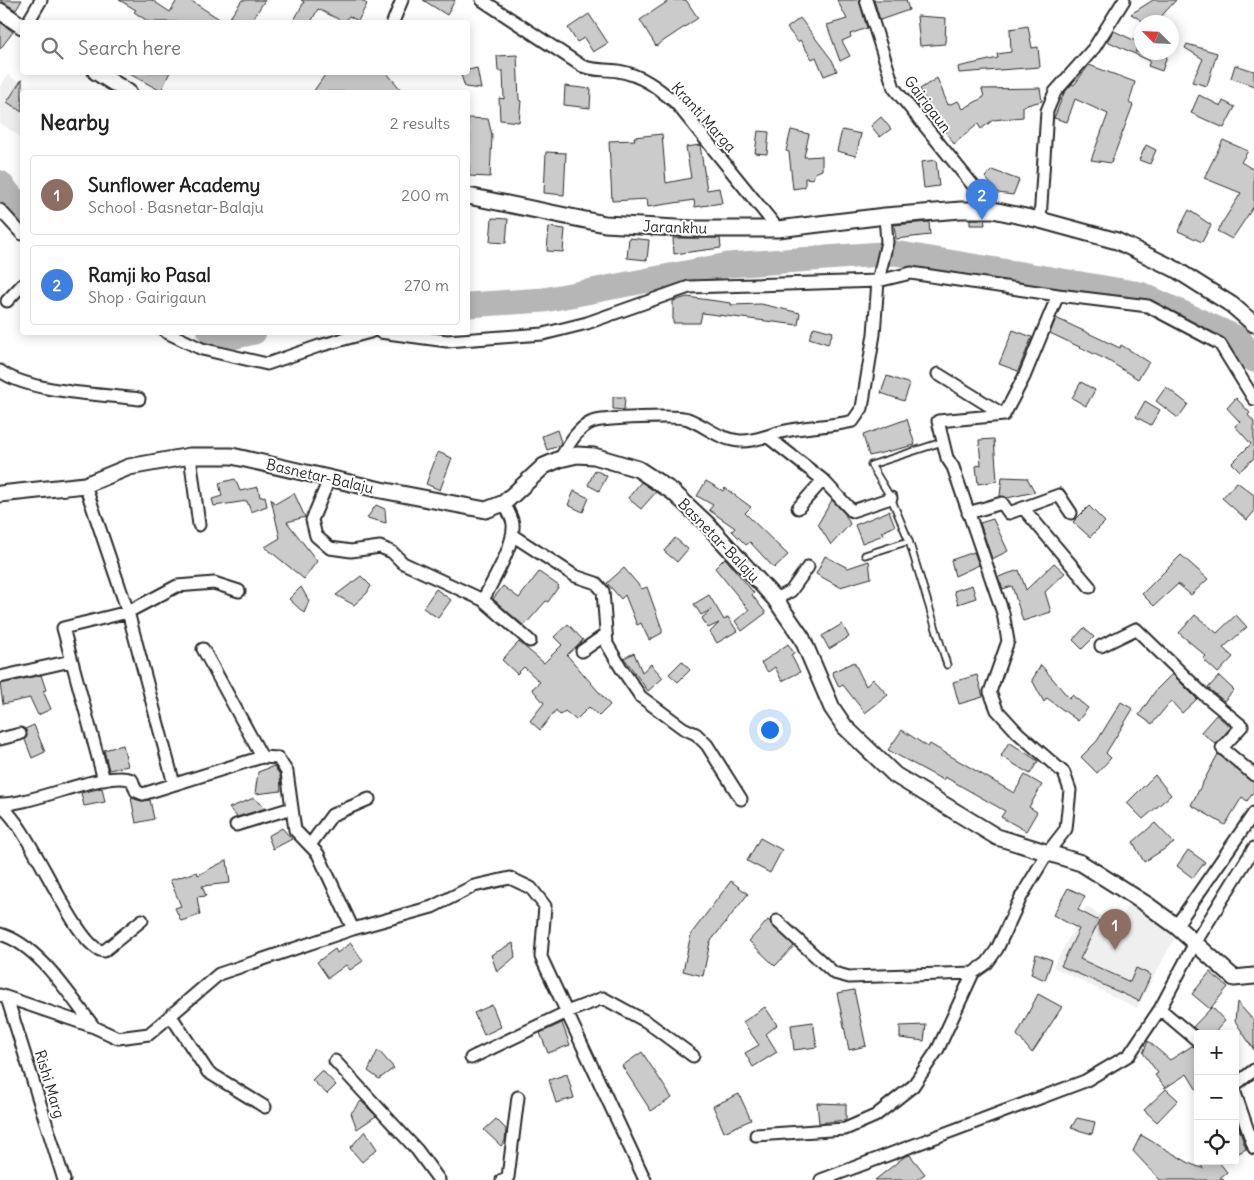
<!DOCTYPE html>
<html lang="en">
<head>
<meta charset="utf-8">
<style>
  body { margin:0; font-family:Delius,sans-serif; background:#f6f6f6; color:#222 }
  .controls { position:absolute; right:15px; bottom:15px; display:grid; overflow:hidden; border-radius:5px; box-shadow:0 2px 12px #0003 }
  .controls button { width:45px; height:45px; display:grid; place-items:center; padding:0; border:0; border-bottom:1px solid #e0e0e0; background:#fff; color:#222; font:25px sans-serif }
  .compass { position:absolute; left:1134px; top:15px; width:45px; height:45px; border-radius:50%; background:#fff; box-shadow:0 2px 12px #0003; rotate:294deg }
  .you { position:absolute; left:769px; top:729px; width:18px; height:18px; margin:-12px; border:4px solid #fff; border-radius:50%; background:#1a73e8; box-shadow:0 0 0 8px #1a73e833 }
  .badge { display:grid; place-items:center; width:32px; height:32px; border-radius:50%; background:#2b2b2b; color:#fff; font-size:16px; font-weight:700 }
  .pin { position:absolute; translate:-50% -41px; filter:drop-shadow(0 1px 2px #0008) }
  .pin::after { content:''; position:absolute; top:26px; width:18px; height:15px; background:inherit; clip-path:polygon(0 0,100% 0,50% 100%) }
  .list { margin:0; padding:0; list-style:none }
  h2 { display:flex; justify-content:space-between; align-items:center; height:65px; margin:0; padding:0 20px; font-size:21px }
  h2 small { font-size:16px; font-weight:400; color:#767676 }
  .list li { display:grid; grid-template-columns:32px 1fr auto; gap:15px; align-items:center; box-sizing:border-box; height:80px; margin:0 10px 10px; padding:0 10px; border:1px solid #e0e0e0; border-radius:5px }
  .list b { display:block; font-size:19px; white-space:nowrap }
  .list p { margin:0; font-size:16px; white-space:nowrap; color:#767676 }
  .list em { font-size:16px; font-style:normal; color:#767676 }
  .icon { flex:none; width:28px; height:28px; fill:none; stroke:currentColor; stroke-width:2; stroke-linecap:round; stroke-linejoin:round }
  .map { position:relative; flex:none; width:1254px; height:1180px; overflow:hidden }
  .search { position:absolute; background:#fff; box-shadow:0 2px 12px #0003; left:20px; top:20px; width:450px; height:55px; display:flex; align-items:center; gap:12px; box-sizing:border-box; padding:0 18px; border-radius:5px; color:#767676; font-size:19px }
  .panel { position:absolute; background:#fff; box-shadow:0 2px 12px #0003; left:20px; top:90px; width:450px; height:245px; border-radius:5px }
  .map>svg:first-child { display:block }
  .built { fill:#efefef }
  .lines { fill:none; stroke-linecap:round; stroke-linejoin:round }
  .river { stroke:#b6b6b6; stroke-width:25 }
  .building { fill:#cbcbcb; stroke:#2b2b2b }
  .service-casing { stroke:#2b2b2b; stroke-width:9 }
  .minor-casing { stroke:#2b2b2b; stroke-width:15 }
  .tertiary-casing { stroke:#2b2b2b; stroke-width:19 }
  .service { stroke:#fff; stroke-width:5.5 }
  .minor { stroke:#fff; stroke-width:11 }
  .tertiary { stroke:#fff; stroke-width:15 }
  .labels { text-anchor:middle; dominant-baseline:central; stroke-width:4; stroke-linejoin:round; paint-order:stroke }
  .street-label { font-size:15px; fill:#2b2b2b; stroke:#fff }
</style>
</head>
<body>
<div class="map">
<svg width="1254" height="1180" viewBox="0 0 1254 1180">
  <rect width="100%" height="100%" fill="#fff"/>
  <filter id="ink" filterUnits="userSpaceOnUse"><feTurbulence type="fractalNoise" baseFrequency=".02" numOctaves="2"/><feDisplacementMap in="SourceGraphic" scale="10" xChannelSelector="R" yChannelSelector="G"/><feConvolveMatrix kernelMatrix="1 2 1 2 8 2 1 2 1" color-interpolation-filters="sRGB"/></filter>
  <g filter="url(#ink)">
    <path class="built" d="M8 75 35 92H22V138L0 123V87Z
      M1129 902 1177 934 1137 1008 1053 967 1086 906 1118 927Z"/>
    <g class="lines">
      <path class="river" d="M0 183 22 210
        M468 305 544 300 728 265 895 253 1140 294 1239 339 1254 360
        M210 332 223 339 254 332"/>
    </g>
    <path class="building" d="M0 0H22L16 10Z
      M119 0H152L170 12 177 0H190L224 22H149L134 12 136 10Z
      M242 0H265L251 22H227Z
      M301 0H361L367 4 358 21 349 16 344 22 318 9 311 22H293L304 2Z
      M423 0H455L447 15Z
      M670 0H686L698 18 656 46 640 20Z
      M837 0H859L867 28 850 34 851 37 842 41 850 56 840 61 827 25 847 19Z
      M874 0H906L909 10 880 20Z
      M1153 0H1176L1156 22H1144L1131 14Z
      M589 14 608 43 593 52 584 38 577 42 568 28Z
      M917 16 946 18 945 44 920 46Z
      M800 18 832 60 837 71 824 76 816 57 812 59 800 40 798 42 787 28Z
      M0 22 13 32 0 49Z
      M1028 26 1032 48 1038 47 1040 67 959 73 958 67 998 58 997 54 1011 52 1010 29Z
      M1114 31 1140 43 1135 52H1160L1167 56 1162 71 1148 66 1150 61 1107 41Z
      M1187 44 1217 53 1207 86 1192 82 1203 59 1185 48Z
      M517 55 519 100 521 101 519 122 500 120 499 98 504 99 503 71H498L497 56Z
      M1089 65 1135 82 1129 103 1133 105 1111 163 1091 160 1108 114 1075 99 1067 122 1054 118 1064 93 1072 84 1074 85Z
      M1235 65 1254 71V86L1231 78Z
      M477 68 481 89 465 87 460 72H468V70Z
      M126 72H170L161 91Z
      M327 72H386L403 92H313Z
      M937 78 948 105 958 101 963 109 984 97 982 89 1040 88 1042 101 1023 106V117L993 120 981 129 978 124 954 144 929 108 920 89Z
      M22 79V112L7 102Z
      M565 86 591 89 590 108 564 105Z
      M1199 95 1221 106 1223 101 1235 107 1224 128 1191 113Z
      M881 117 891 129 880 137 871 126Z
      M468 118 488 119 492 135 490 177 469 176 470 133H468Z
      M791 130 809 134 804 157 822 156V170L815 173 813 179 805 178V187L793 189 789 152 786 151Z
      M842 130 861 134 856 156 837 151Z
      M758 131 769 132 767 154 755 153Z
      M662 134 666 183 691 178 686 147 700 145 707 190 719 188 722 203 695 207 694 200 648 207 647 199 612 201 609 141 635 140 634 137Z
      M1223 140 1248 151 1241 162 1254 170V206L1232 239 1217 231 1241 193 1204 178Z
      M1146 145 1156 150 1150 164 1139 160Z
      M546 152 566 153 564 195 544 193Z
      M936 160 939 186 924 188 921 162Z
      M992 170 1019 180 1013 195 998 193 985 177Z
      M1189 210 1211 225 1202 242 1178 231Z
      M492 218 508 219 506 243 490 242Z
      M970 219H984L985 225H970Z
      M929 222 930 235 896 239 894 225Z
      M549 227 565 229 563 252 547 251Z
      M629 238 649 240 647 260 627 258Z
      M673 238H720L721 248 674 254Z
      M687 297 731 303V305L761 304 800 313 798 325 702 313 700 323H673V301Z
      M1056 318 1120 348 1121 345 1149 362 1138 379 1107 360 1050 333Z
      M814 327 833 332 828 344 809 338Z
      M1013 330 1032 337 1018 371 999 364Z
      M887 376 910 384 904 401 881 393Z
      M1081 382 1095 390 1086 406 1072 398Z
      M1166 387 1188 404 1178 418 1156 401Z
      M613 397H625L624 410 613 409Z
      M1236 398 1250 413 1248 415 1254 422V458L1240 471 1232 463 1251 444 1235 426 1240 422 1227 408Z
      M1145 401 1160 410 1151 425 1136 417Z
      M907 419 915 445 869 456 863 435Z
      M557 430 561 442 559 446 547 450 542 436Z
      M994 439 997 481 978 484 976 466 981 465 979 440Z
      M438 452 452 458 440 490 426 484Z
      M595 470 607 476 599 491 588 485Z
      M1002 477 1027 478 1035 492 1007 498 1000 496Z
      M235 479 240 491 258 487 260 497 265 496 267 506 251 512 247 501 214 506 212 499 222 496 219 483Z
      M706 481 723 491 725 488 751 507 745 513 788 555 774 568 750 542 746 545 732 531 735 528 709 510 713 505 697 496Z
      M641 482 656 492 641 509 628 498Z
      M1237 482 1254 495V512L1247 520 1222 498Z
      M574 491 589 498 583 512 568 505Z
      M294 493 305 517 287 522 317 561 304 579 265 547 280 538 271 499 275 504Z
      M832 500 845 514 850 524 831 545 818 524Z
      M376 505 385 509 386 523 367 518Z
      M1089 506 1105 522 1090 537 1073 522Z
      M889 511 895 526 882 532 883 535 862 543 855 525Z
      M993 519 1008 551 992 559 980 523Z
      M675 538 688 549 677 562 664 551Z
      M974 552 979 565 955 576 951 560Z
      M1181 555 1208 579 1191 595 1178 584 1154 606 1142 594Z
      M825 556 848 568 869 561 871 578 840 587 816 574Z
      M725 558 754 593 752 595 766 613 742 631 735 621 749 610 715 568Z
      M1054 563 1065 573 1045 592 1051 612 1023 621 1012 586 1003 589 998 577 1019 570 1026 590Z
      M624 568 642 589 647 587 662 629V633L649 640 641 623 637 625 625 595 621 599 607 583Z
      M539 572 559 586 548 602 546 601 524 626 493 599 503 586 519 598Z
      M361 576 371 586 367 593 354 605 336 595Z
      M972 585 976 598 958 604 954 591Z
      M301 587 309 601 304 613 289 599Z
      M436 589 451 600 438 618 423 608Z
      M709 595 724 620 728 617 737 631 717 643 710 632 719 623 708 628 702 618 711 610 701 615 694 604Z
      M1195 615 1217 633 1236 615 1247 627 1223 648 1233 657 1218 673 1203 659 1206 656 1179 633Z
      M568 624 583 640 567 655 610 705 599 716 589 707 576 720 565 711 560 715 556 710 540 730 530 721 544 703 532 689 540 682 524 667 517 674 502 660 519 642 544 663 562 645 554 637Z
      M842 624 849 637 829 649 822 636Z
      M1084 628 1094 637 1082 649 1073 640Z
      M788 644 794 653 791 655 800 672 782 681 775 667 768 672 761 663Z
      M634 653 642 672 651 664 663 678 648 691 624 658Z
      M682 661 690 670 678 682 669 674Z
      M854 662 866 686 873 679 888 695 865 713 843 685 839 687 832 672Z
      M1041 665 1069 698 1072 695 1088 708 1078 721 1047 698 1044 702 1032 680Z
      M1172 674 1197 699 1182 713 1171 701 1152 724 1139 715 1156 690Z
      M41 675 46 690 43 691 51 709 38 715 30 698 3 704 0 684Z
      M977 675 983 697 959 704 953 682Z
      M1219 676 1234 690 1224 701 1208 688Z
      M1121 702 1133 709 1106 753 1111 758 1097 773 1081 757 1097 741Z
      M1216 715 1231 727 1216 744 1201 732Z
      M34 725 45 752 32 758 25 740 27 736 25 729Z
      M902 730 928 747 930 744 1014 793 1025 775 1042 785 1029 807 1037 812 1026 831 1001 817 1005 811 945 777 943 780 888 750Z
      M1009 742 1038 761 1030 774 1001 756Z
      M123 745 128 766 109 770 104 750Z
      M1218 754 1254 782V792L1247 801 1242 797 1225 825 1191 805Z
      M274 766 280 775 281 791 255 794 258 772Z
      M1155 775 1171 795 1143 819 1127 803Z
      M102 788 105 802 84 806 81 793Z
      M131 798 141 801 150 800 154 819 136 823Z
      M254 798 266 808 237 817 229 808Z
      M1155 823 1174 843 1144 862 1133 842Z
      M282 828 292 839 273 849 268 836Z
      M760 838 782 850 770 873 747 861Z
      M1188 850 1205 862 1193 878 1177 866Z
      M227 860 230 883 202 886 206 896 197 897 200 915 181 921 175 908 181 906 170 880 197 872 198 875Z
      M731 881 748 894 710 942 703 976 683 971 691 934Z
      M1068 888 1085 896 1078 910 1099 921 1080 959 1130 982 1136 968 1151 975 1139 1001 1061 966 1079 929 1053 915Z
      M768 920 794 946 775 966 749 941Z
      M351 943 363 961 350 970 346 965 328 978 317 962 335 949 337 953Z
      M513 943 515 957 497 972 491 955Z
      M1036 954 1052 960 1045 980 1031 974Z
      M1210 972 1228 987 1210 1009 1192 994Z
      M854 990 866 1046 849 1050 837 993Z
      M1038 994 1062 1007 1032 1053 1017 1035Z
      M1237 1002 1254 1021V1050L1235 1021Z
      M492 1005 501 1027 484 1035 474 1013Z
      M765 1007 777 1025 766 1034 777 1052 753 1067 745 1053 759 1045 743 1022Z
      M1212 1007 1225 1021 1213 1034H1201L1193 1027Z
      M813 1022 817 1047 794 1050 791 1025Z
      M562 1023 570 1045 548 1053 540 1033Z
      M926 1025 924 1041 900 1038V1026Z
      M1148 1041 1170 1060 1192 1046 1198 1048V1092L1187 1074 1165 1088 1155 1075 1158 1073 1143 1053Z
      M378 1050 394 1068 379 1079 368 1071Z
      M642 1052 672 1098 651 1111 622 1066Z
      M322 1070 336 1085 327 1094 312 1080Z
      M567 1074 574 1098 556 1103 549 1080Z
      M1166 1089 1178 1100 1157 1122 1144 1110Z
      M739 1094 751 1120 724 1132 713 1106Z
      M361 1101 376 1116 357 1129 351 1113Z
      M817 1103 846 1104V1120L819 1123Z
      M1077 1118 1095 1122 1092 1134 1071 1128Z
      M496 1119 506 1129 505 1141 501 1146 484 1130Z
      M1237 1123 1246 1149 1235 1155V1124Z
      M365 1131 377 1149 362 1162 350 1148Z
      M1141 1135 1191 1164 1204 1169 1197 1161H1218L1227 1172 1220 1178 1224 1180H1160L1133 1151Z
      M910 1155 925 1174 916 1180H875L904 1157Z"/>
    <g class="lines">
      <g class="service-casing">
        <path id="service" d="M942 442 871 465 891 498 909 541 947 665
          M865 555 909 541"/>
      </g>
      <g class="minor-casing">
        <path id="minor" d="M482 0 582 66C594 71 605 69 618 71 642 75 658 88 676 103L778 229
          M866 0 894 88 993 210
          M28 22 41 0
          M393 22 402 0
          M0 210 22 234
          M1040 220 1047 111 1055 92 1094 48 1124 0
          M7 301 22 285
          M166 332 202 349 267 364 319 346 370 332
          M380 332 447 341 543 334 587 323 689 287 878 281 911 273 1058 295
          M0 371C31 393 100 394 139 399
          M938 374 1004 415 1024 377 1058 295 1148 306 1220 344 1254 399
          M768 437 823 480 852 511 891 498
          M190 456 199 525
          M560 459C568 446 577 428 592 422 603 418 678 415 688 419 706 426 720 440 740 441 754 442 768 435 781 432 804 426 830 427 853 421L862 408 874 334 878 281 887 242 885 216
          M330 477 312 520 316 536 330 548 351 551 380 547 392 552 403 563 483 600 530 641
          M85 485 128 612 174 784
          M798 508 823 480
          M1024 509 1090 587
          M968 513 1002 503 1009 513 1059 495 1071 513
          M512 535 575 576 596 583 603 591 607 644 621 668 641 697 683 728 696 734 707 745 741 799
          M775 599 791 591 808 567
          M483 600C492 582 515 545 513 524 512 517 507 509 504 503
          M1101 646 1136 629 1202 693 1242 726 1222 748 1254 775
          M203 649 262 757
          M582 651 605 635
          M0 677 71 661
          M0 739 20 734
          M104 780 63 628 128 612 177 586 214 583 239 591
          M0 804C30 806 107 769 132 780L136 791 143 794 262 757 278 758 287 772 295 830 318 854 353 929
          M0 806C29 822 76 951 104 951L142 920
          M236 825 292 808
          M310 845 332 815 369 799
          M777 921 834 973 849 977 973 973 987 963 997 949 1021 897 1048 852 1066 829 1070 790 1064 773 1018 733 997 710 990 692 1008 641 1003 613 953 467 947 458 938 421 1004 415
          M1176 926 1254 813
          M0 934C39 945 70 996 94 1027
          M0 995 94 1027 118 1038 149 1034 219 974 353 929 432 907 474 886 510 878 531 888 545 906 541 957 645 1180
          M7 998 64 1180
          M1160 1009 1198 1041
          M171 1016 208 1072 265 1107
          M471 1058 567 1012 603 998 647 1022 693 1056
          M335 1061 417 1150 439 1180
          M1235 1085 1254 1070
          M1235 1093 1254 1148
          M756 1135 845 1129 875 1116 913 1086 938 1049 973 973
          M502 1180 508 1177 518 1097
          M821 1180 1085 1081 1129 1055 1160 1009 1195 943 1254 848"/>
      </g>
      <g class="tertiary-casing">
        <path id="tertiary" d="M0 11 22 26
          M96 72 128 92
          M468 196 605 224 694 229H778L885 216 961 210H993L1040 220 1117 241 1175 269 1232 305 1254 324
          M0 494 85 485 129 467 190 456H232L381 490 486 510 504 503 544 466 560 459 577 455 594 456 638 469 673 492 707 524 775 599 802 638 832 708 845 727 895 775 997 837 1081 863 1146 904 1176 926 1234 978 1254 976"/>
      </g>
      <use href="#service" class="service"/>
      <use href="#minor" class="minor"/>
      <use href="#tertiary" class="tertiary"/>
    </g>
  </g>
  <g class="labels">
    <g class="street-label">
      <text transform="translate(928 104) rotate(53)">Gairigaun</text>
      <text transform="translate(704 117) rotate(48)">Kranti Marga</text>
      <text transform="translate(675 227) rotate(2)">Jarankhu</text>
      <text transform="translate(320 476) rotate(13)">Basnetar-Balaju</text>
      <text transform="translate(719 540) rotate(46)">Basnetar-Balaju</text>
      <text transform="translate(50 1084) rotate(73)">Rishi Marg</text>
    </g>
  </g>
</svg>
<div class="controls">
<button>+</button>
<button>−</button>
<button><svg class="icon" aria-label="locate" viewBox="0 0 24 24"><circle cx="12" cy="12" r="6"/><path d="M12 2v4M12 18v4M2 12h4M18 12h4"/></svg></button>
</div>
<svg class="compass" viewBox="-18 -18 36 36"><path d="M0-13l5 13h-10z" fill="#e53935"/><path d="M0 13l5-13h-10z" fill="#767676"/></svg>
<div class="you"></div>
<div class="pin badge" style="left:1115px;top:950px;background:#8d6e63">1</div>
<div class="pin badge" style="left:982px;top:220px;background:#3f7fe0">2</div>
<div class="search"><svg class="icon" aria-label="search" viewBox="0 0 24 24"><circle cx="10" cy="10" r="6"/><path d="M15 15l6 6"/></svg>Search here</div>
<section class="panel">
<h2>Nearby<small>2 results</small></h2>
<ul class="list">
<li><span class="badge" style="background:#8d6e63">1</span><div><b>Sunflower Academy</b><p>School · Basnetar-Balaju</p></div><em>200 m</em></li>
<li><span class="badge" style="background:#3f7fe0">2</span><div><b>Ramji ko Pasal</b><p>Shop · Gairigaun</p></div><em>270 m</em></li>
</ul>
</section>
</div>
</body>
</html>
